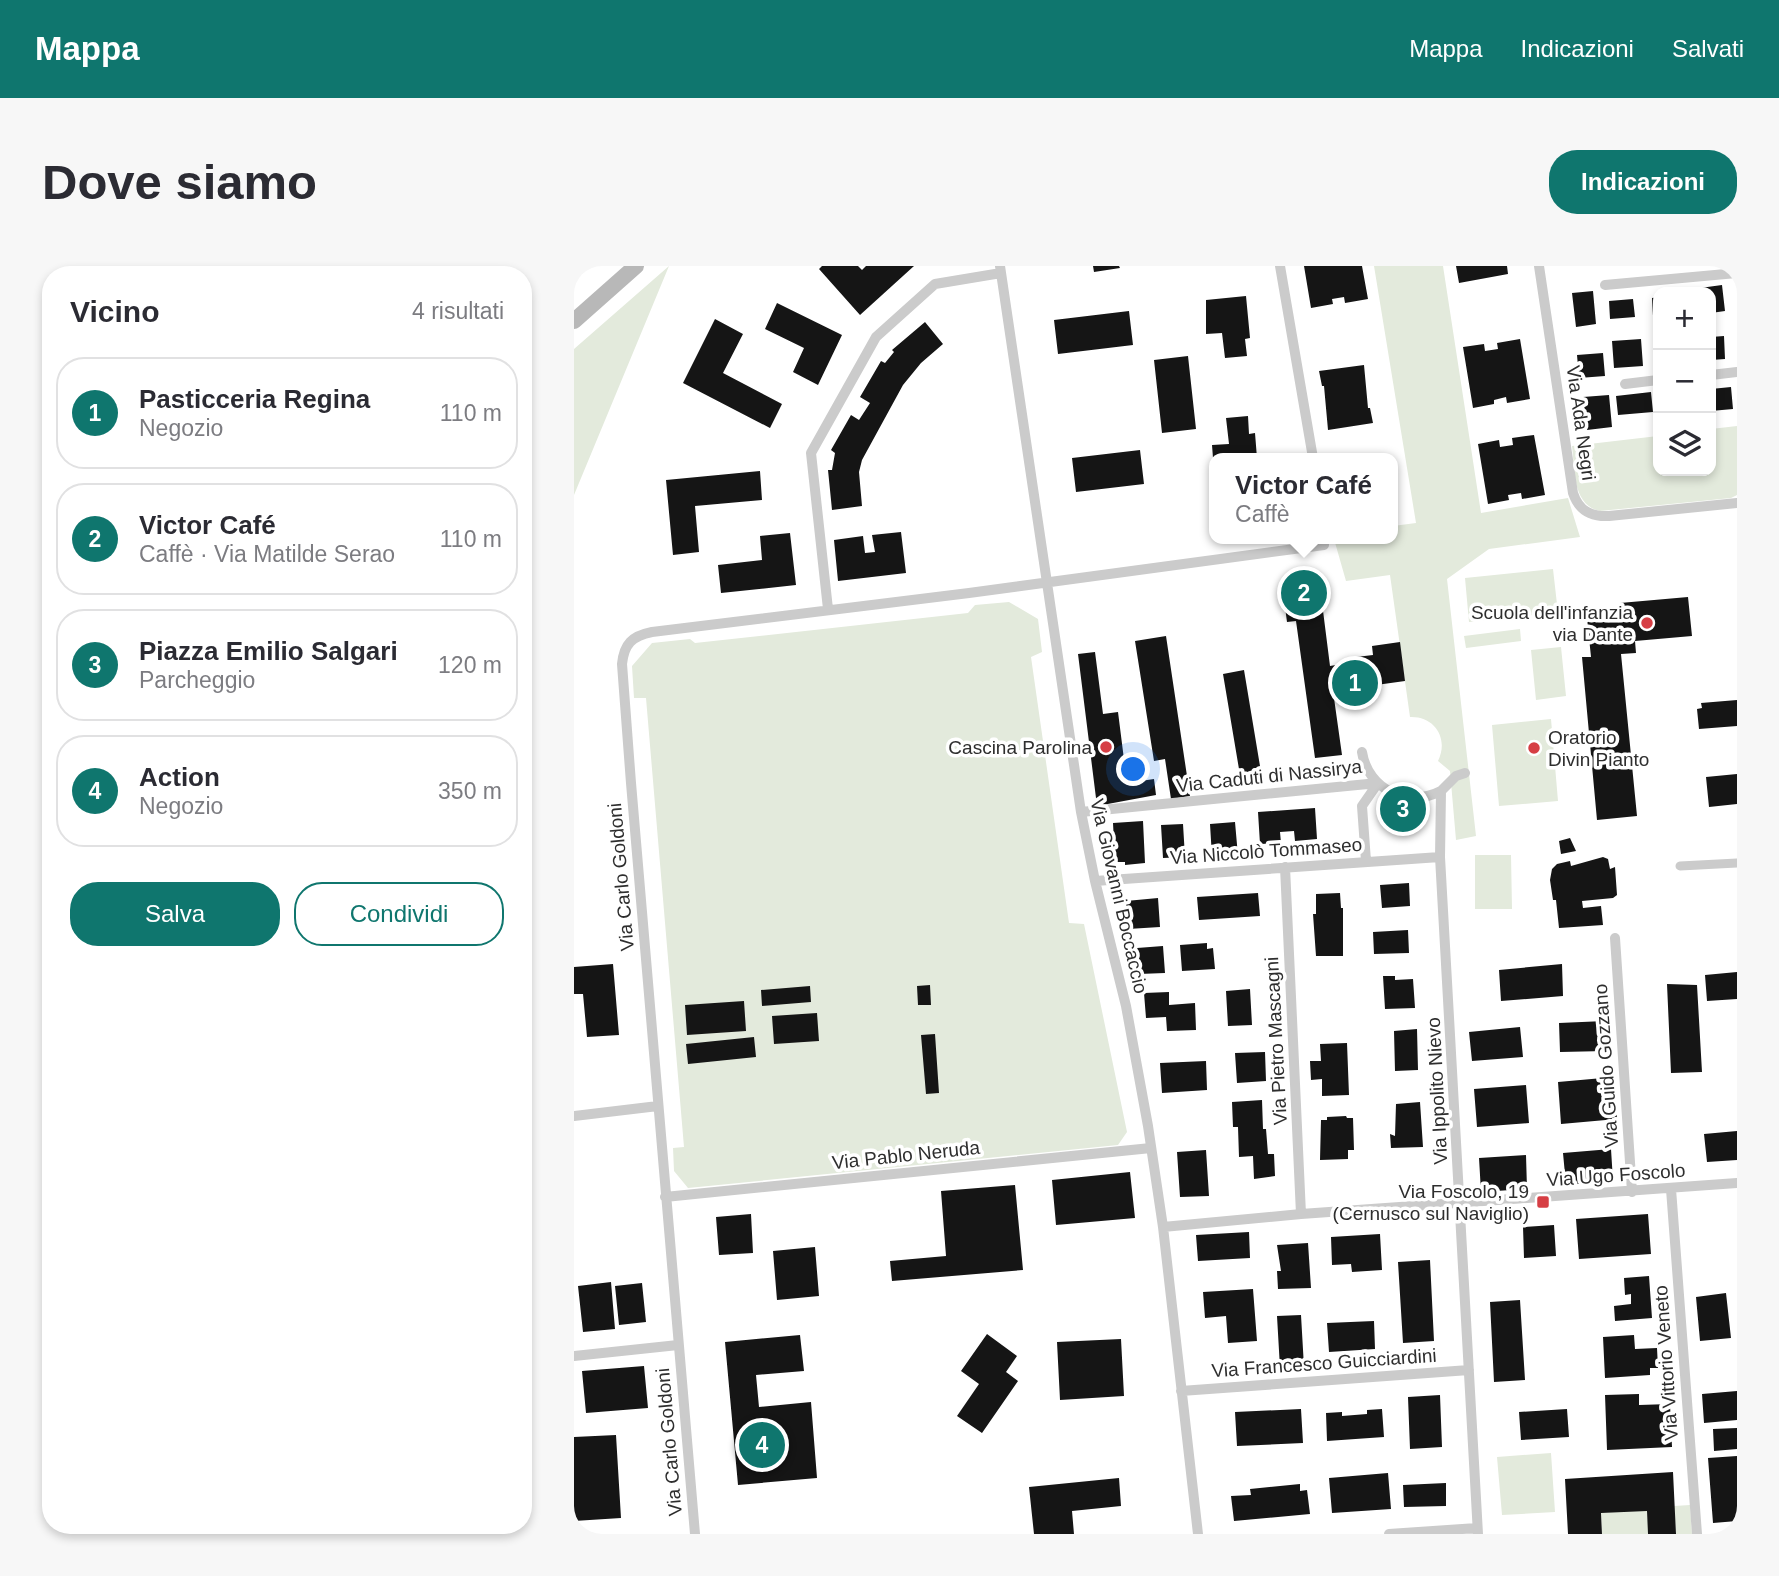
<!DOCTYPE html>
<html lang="it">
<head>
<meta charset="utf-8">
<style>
  body { margin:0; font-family:Arial,sans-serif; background:#f7f7f7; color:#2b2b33 }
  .controls { position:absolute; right:21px; top:21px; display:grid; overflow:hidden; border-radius:14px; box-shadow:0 4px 10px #0003 }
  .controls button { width:63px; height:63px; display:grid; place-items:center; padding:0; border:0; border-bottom:2px solid #e1e1e2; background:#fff; color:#2b2b33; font:35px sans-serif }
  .you { position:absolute; left:560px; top:504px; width:24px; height:24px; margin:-18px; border:5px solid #fff; border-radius:50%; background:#1a73e8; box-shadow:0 0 0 10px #1a73e833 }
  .badge { display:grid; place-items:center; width:46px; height:46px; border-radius:50%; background:#0f766e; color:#fff; font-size:23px; font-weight:700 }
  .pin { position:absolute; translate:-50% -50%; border:4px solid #fff; box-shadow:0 2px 7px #0006 }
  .popup { position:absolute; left:635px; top:187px; width:189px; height:91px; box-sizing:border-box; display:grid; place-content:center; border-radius:14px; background:#fff; filter:drop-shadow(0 2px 5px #0005); font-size:23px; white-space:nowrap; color:#7c7c81 }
  .popup b { font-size:26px; color:#2b2b33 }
  .popup::after { content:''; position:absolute; left:50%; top:100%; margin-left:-14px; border:14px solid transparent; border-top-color:#fff }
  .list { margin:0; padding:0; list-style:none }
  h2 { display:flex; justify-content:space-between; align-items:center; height:91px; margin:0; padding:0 28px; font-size:30px }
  h2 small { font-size:23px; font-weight:400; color:#7c7c81 }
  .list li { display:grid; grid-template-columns:46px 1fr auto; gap:21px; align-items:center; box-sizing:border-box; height:112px; margin:0 14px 14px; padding:0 14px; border:2px solid #e1e1e2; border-radius:28px }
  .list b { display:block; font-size:26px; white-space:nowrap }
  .list p { margin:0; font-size:23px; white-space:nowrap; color:#7c7c81 }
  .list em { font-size:23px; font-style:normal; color:#7c7c81 }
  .actions { display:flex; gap:14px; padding:21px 28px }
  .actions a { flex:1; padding:16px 0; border:2px solid #0f766e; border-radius:28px; text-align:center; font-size:24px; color:#0f766e }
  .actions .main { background:#0f766e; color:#fff }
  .icon { flex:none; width:38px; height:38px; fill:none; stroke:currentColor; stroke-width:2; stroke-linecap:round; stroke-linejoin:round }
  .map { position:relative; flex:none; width:1163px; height:1268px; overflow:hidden; border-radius:28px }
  header { display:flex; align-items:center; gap:42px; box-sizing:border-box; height:98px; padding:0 35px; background:#0f766e; color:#fff }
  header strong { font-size:33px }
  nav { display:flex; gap:38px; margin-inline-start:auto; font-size:24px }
  .intro { display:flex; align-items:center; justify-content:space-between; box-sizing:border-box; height:168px; padding:0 42px }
  h1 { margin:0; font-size:49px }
  .button { padding:18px 32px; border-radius:28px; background:#0f766e; color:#fff; font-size:24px; font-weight:700 }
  main { display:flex; gap:42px; padding:0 42px }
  aside { flex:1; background:#fff; border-radius:28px; box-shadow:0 4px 10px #0003 }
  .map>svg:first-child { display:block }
  .green { fill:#e3eadc }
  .building { fill:#151515 }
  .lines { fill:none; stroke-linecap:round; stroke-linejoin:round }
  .pedestrian { stroke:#cbcbcb; stroke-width:9 }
  .minor { stroke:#cbcbcb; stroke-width:10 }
  .secondary { stroke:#b8b8b8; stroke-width:16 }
  .poi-dot { fill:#d63e44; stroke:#fff; stroke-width:2.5 }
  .labels { text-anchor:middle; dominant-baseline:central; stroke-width:7; stroke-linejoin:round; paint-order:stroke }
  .street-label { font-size:19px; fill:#2e2e2e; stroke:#fff }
  .poi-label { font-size:19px; fill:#2e2e2e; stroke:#fff; text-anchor:end }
</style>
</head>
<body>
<header>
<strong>Mappa</strong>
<nav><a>Mappa</a><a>Indicazioni</a><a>Salvati</a></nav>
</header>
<div class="intro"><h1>Dove siamo</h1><a class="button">Indicazioni</a></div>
<main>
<aside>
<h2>Vicino<small>4 risultati</small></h2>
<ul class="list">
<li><span class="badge">1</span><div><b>Pasticceria Regina</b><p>Negozio</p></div><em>110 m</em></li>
<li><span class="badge">2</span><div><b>Victor Café</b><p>Caffè · Via Matilde Serao</p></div><em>110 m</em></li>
<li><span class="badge">3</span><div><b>Piazza Emilio Salgari</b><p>Parcheggio</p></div><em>120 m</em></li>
<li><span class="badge">4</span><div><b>Action</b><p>Negozio</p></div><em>350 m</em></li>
</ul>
<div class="actions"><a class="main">Salva</a><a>Condividi</a></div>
</aside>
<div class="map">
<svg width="1163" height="1268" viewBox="0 0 1163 1268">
  <rect width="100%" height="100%" fill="#fff"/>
  <path class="green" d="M95 0 0 229V83Z
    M800 0H869L907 247 994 232 1006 271 915 283 873 313 902 570 882 574 876 505 864 495C875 473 861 450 836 451L816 309 772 315 760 273H819V260L842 257Z
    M1163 160V229L1157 232 1026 245C998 239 1001 203 998 180L1084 170V205H1137V163Z
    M979 303 984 347 895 356 891 312Z
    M435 336 464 353 468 386 457 391 495 657 510 658 553 866 544 879 114 922 100 905 99 882 110 881 72 432H60L58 400 78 377 116 373 121 377 394 347 401 339Z
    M946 363 947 375 892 382 890 370Z
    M987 381 992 430 962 434 957 384Z
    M977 453 984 535 925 540 918 459Z
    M901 589H937L938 643H901Z
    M977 1187 981 1246 928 1249 923 1191Z
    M1116 1239 1118 1268H1102L1100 1240Z
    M1073 1243 1075 1268H1028L1027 1247Z"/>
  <path class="building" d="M248 0H284L288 4 292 0H340L286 49 245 3Z
    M519 0H545L546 2 520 6Z
    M730 0H788L794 33 771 37 770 31 758 33 759 38 737 42Z
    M882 0H933L934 8 885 17Z
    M1148 19 1151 45 1137 47V26H1126V22Z
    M1019 25 1022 58 1002 61 998 27Z
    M672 30 676 72 671 73 673 90 651 92 648 67 632 68V34Z
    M1084 31V50H1079L1078 32Z
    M1059 33 1061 51 1036 53 1035 35Z
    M203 37 268 69 244 119 219 106 230 82 191 63Z
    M555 45 559 79 484 88 480 54Z
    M141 53 169 68 149 107 208 138 196 162 109 117Z
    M351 56 369 78 347 97 329 119 288 194 285 206 288 240 258 244 254 204H258L261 187 257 184 277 149 285 154 296 137 286 131 307 95 311 97 320 86 318 84Z
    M1150 70 1151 93 1137 94V71Z
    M946 73 956 133 933 137 932 131 920 134V138L899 142 889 81 910 78 911 85 924 83 923 77Z
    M1067 73 1069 100 1040 102 1038 75Z
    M1029 87 1031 110 1005 112 1003 89Z
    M614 90 622 163 588 167 580 94Z
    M790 99 794 142H796L799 157 754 164 750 120H748L745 105Z
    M1157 121 1159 143 1137 145V123Z
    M1077 126 1079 146 1044 149 1042 130Z
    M1035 129 1038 161 1013 164 1009 131Z
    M674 150 675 168 681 167 683 192H639L638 179 655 178 652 152Z
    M960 169 971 229 948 233 947 227 934 229 935 234 914 238 904 178 925 174 926 181 939 179 938 172Z
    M566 184 570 218 502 226 498 192Z
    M186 205 188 234 121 240 125 286 99 289 92 214Z
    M327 266 332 307 264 315 260 274 289 270 291 287 301 286 298 269Z
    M216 267 222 319 147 327 144 299 188 294 186 270Z
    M746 321 756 400 774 397V392L799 389 798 380 826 376 831 415 759 425 768 489 741 492 722 355 713 356 709 326Z
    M1114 331 1118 370 1061 375 1062 387 1047 388 1063 550 1023 554 1008 391H1017L1013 352 1047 348 1046 337Z
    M592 370 616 530 597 533 591 493 580 495 561 375Z
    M521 386 529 448 544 446 553 517 580 513 582 529 523 540 504 388Z
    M670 404 687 506 666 509 649 408Z
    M1163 434V460L1125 463 1123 443 1128 442 1127 437Z
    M1163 508V538L1135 541 1132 511Z
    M741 542 743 573 721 575 720 565 706 566 707 577 686 578 684 546Z
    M569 555 571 597 551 599V596H541L539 557Z
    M661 556 664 590 638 591 636 558Z
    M609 558 611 591 589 592 587 559Z
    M996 572 1002 585 987 588 985 575Z
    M1029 591 1034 593 1036 603 1041 601 1043 629 1039 632 1008 635 1009 642 1027 640 1029 659 985 662 982 634H979L976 614 978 603 983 598 996 595 997 600Z
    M835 617 836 640 808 642 806 619Z
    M684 627 686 650 625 654 623 631Z
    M766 627 767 642H769V690H742L739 648H742V628Z
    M584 632 586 661 554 663 552 635Z
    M834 664 835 687 800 688 799 666Z
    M633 677V683L639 682 641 703 608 705 606 679Z
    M589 680 591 707 565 708 563 682Z
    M39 698 45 769 13 771 9 728H0V701Z
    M988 698 989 730 927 735 925 704Z
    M1163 706V733L1133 735 1131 709Z
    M809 710H821V714L839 713 841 742 811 743Z
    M1093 718 1123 719 1128 806 1097 807Z
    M356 719 357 739H344L343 720Z
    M236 720 237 736 188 740 187 724Z
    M676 723 678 759 654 760 652 725Z
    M595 726V739L621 737 622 764 593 765 592 751 572 752 570 727Z
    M170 735 172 765 113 769 111 739Z
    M243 747 245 775 200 778 198 750Z
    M1031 755 1032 785 986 786 985 757Z
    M946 761 949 791 898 795 895 766Z
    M843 763 844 804 821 805 820 765Z
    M361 768 365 827 352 828 347 769Z
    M180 771 182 791 114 798 112 778Z
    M773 777 775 829 748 830V813L737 814 736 795H747L746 778Z
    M691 786 692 815 663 817 661 787Z
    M632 795 633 824 588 827 586 797Z
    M1040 811 1043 853 987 858 984 816Z
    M952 819 955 857 903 861 900 823Z
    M688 834 689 863H692L694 888H700L701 910 680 913 679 890 665 891 664 861H659L658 836Z
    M846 836 849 881 817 882 816 868 821 870 822 838Z
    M772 850 773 852H779L780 884H774V893L746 894 747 854H753V851Z
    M1163 865V894L1133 896 1130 868Z
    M1037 883 1039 915 992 919 989 887Z
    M632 884 635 930 606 931 603 886Z
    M952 889 953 923 907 926 905 892Z
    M556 906 561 952 482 959 478 914Z
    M441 919 449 1004 318 1015 316 995 372 990 367 925Z
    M177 948 179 987 145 989 142 951Z
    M1074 948 1077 988 1005 993 1002 953Z
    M980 959 982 990 950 992 949 961Z
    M675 966 676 992 624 995 622 969Z
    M806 968 808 1004 778 1006 777 998 758 999 757 971Z
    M734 977 737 1022 704 1023 703 1005H707L703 979Z
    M241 981 245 1030 203 1034 199 985Z
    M856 994 860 1075 829 1077 824 996Z
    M1075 1010 1078 1052 1041 1055 1040 1040 1057 1038V1028L1051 1029 1050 1012Z
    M37 1016 41 1063 9 1066 4 1020Z
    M68 1017 72 1056 45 1059 41 1020Z
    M679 1023 683 1075 654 1077 652 1050 631 1052 629 1026Z
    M1152 1027 1157 1072 1126 1075 1122 1031Z
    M946 1034 951 1114 920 1116 916 1036Z
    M727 1049 730 1101 706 1102 703 1050Z
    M800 1055 801 1083 755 1086 753 1057Z
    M413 1068 443 1090 432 1106 444 1115 408 1167 383 1150 405 1118 387 1105Z
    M226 1069 230 1105 182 1109 185 1141 237 1136 243 1212 164 1219 151 1076Z
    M1060 1069 1061 1083 1083 1082 1084 1102H1076V1109L1031 1112 1029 1071Z
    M547 1073 550 1130 486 1134 483 1076Z
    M70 1100 74 1142 12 1147 8 1105Z
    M1163 1125V1154L1130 1157 1128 1128Z
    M1065 1128V1139L1096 1138 1098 1181 1033 1184 1031 1129Z
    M866 1129 868 1181 836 1183 834 1131Z
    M727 1143 729 1177 663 1180 661 1146Z
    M808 1143 810 1171 753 1175 752 1147 768 1146V1150L793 1148V1144Z
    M993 1143 995 1171 947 1174 945 1146Z
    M1163 1162V1183L1140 1185 1139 1163Z
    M42 1169 47 1252 0 1255V1171Z
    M1163 1190V1255L1139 1257 1134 1192Z
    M1099 1206 1102 1268H1074L1073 1245 1027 1247 1028 1268H994L991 1213Z
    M814 1207 817 1243 758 1247 755 1212Z
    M545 1212 547 1240 498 1245 500 1268H460L455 1221Z
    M872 1217V1240L830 1241 829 1219Z
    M726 1218V1225L733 1224 736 1248 660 1255 657 1230 677 1229 676 1223Z"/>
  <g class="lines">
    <path class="pedestrian" d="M1106 600 1163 597"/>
    <path class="minor" d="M426 0 507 546 521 615 552 740 574 860 589 961 624 1268
      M706 0 739 192
      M965 0 999 227C1005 245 1017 251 1035 250L1163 237
      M1031 19 1163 7
      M1137 109 1163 106
      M1051 118 1084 114
      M254 343 237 187 302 71 361 18 427 7
      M788 486C794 524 834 542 867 525
      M891 507 882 510 867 525 866 591 904 1268
      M507 546 804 517
      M792 595 788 540 804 517
      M711 601 727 948
      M521 615 866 591
      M1041 672 1058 926
      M0 850 84 840
      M1097 923 1123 1268
      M91 931 577 882
      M589 961 727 948 1163 917
      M0 1090 104 1079
      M607 1125 895 1104
      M121 1268 57 517 48 398C50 378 58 370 78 366L395 327 750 279 749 273
      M815 1268 903 1262"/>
    <path class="secondary" d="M0 55 62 0"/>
  </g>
  <g class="poi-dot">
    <circle cx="1073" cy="357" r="7"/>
    <circle cx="532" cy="481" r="7"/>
    <circle cx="960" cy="482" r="7"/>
    <rect x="962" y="929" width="14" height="14" rx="3.5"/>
  </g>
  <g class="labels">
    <g class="street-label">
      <text transform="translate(1007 157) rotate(82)">Via Ada Negri</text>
      <text transform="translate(695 510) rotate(-6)">Via Caduti di Nassirya</text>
      <text transform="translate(692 585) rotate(-4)">Via Niccolò Tommaseo</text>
      <text transform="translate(47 611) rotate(-95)">Via Carlo Goldoni</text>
      <text transform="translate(545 630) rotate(77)">Via Giovanni Boccaccio</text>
      <text transform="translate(702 775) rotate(-93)">Via Pietro Mascagni</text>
      <text transform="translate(1032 800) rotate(-94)">Via Guido Gozzano</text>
      <text transform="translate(863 825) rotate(-93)">Via Ippolito Nievo</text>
      <text transform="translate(332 889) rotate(-6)">Via Pablo Neruda</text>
      <text transform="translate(1042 909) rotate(-4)">Via Ugo Foscolo</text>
      <text transform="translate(750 1097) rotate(-4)">Via Francesco Guicciardini</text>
      <text transform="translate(1092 1097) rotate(-94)">Via Vittorio Veneto</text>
      <text transform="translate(95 1176) rotate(-95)">Via Carlo Goldoni</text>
    </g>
    <g class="poi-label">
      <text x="1059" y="346">Scuola dell'infanzia<tspan x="1059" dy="22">via Dante</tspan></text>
      <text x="974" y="471" text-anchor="start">Oratorio<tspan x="974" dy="22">Divin Pianto</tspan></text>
      <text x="518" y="481">Cascina Parolina</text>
      <text x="955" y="925">Via Foscolo, 19<tspan x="955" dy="22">(Cernusco sul Naviglio)</tspan></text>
    </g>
  </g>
</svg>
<div class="controls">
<button>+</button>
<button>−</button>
<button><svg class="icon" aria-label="layers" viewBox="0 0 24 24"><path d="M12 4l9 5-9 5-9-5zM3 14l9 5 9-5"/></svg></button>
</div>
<div class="you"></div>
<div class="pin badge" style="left:781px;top:417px">1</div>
<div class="pin badge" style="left:730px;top:327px">2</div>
<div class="popup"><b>Victor Café</b>Caffè</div>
<div class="pin badge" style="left:829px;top:543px">3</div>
<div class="pin badge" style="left:188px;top:1179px">4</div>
</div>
</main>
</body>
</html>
